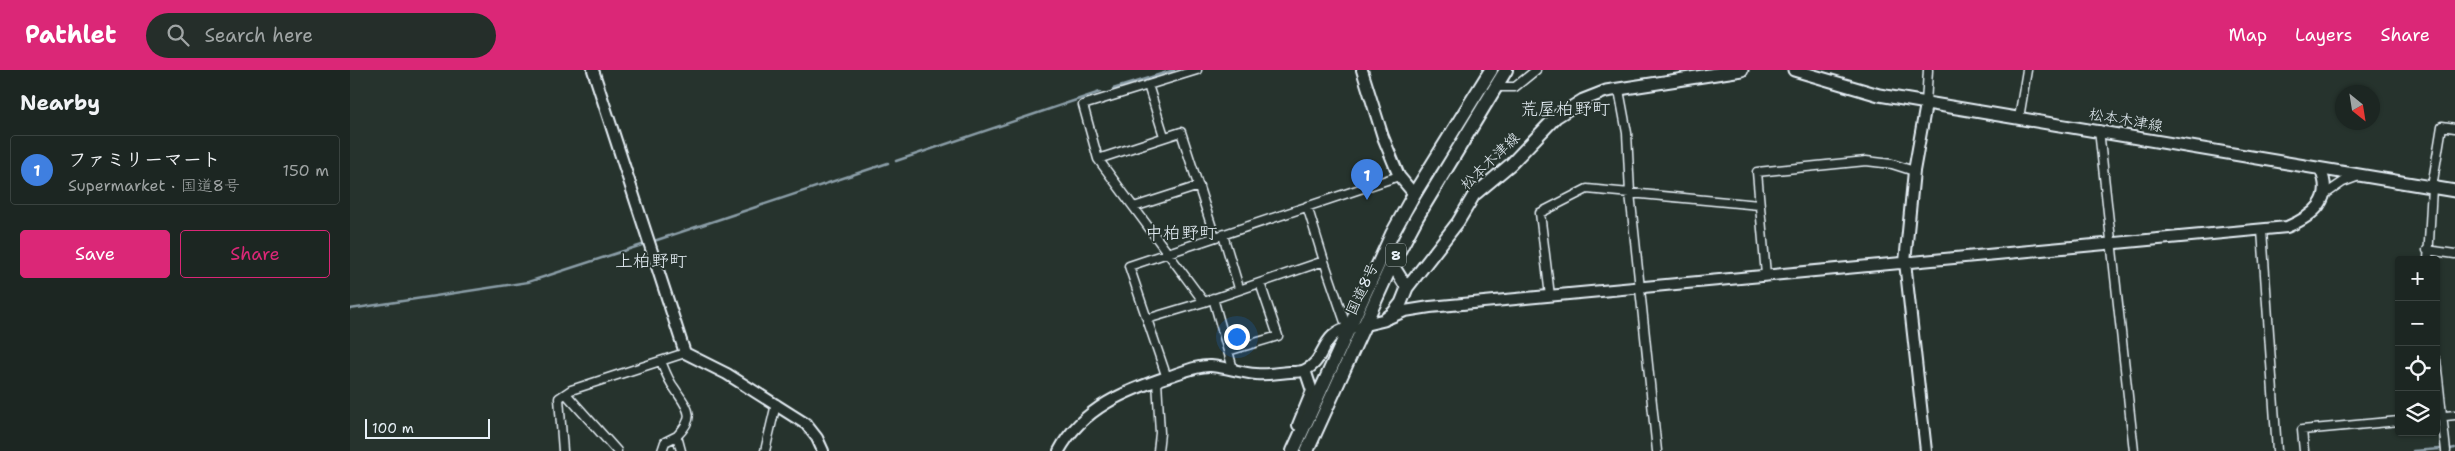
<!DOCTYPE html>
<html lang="en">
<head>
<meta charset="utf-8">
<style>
  body { margin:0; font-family:"Shantell Sans","Klee One",sans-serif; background:#252e2a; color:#f1f3f6 }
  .controls { position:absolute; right:15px; bottom:15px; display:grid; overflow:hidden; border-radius:5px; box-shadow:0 1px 4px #0004 }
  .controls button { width:45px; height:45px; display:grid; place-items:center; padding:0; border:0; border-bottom:1px solid #3a4340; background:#1c2622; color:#f1f3f6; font:25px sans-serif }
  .compass { position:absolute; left:1985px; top:15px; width:45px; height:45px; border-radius:50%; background:#1c2622; box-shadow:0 1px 4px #0004; rotate:150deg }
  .scale { position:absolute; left:15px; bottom:12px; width:125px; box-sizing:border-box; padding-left:5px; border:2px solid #e8f1f8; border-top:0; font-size:14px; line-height:18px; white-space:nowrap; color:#e8f1f8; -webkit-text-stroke:4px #26332d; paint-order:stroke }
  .you { position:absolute; left:886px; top:266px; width:18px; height:18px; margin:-12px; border:4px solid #fff; border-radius:50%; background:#1a73e8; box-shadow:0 0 0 8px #1a73e833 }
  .badge { display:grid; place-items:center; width:32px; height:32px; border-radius:50%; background:#db2777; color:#fff; font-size:16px; font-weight:700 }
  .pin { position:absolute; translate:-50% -41px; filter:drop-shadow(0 1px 2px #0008) }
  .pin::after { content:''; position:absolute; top:26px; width:18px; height:15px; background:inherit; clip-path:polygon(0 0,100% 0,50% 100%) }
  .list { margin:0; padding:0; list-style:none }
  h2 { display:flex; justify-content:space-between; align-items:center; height:65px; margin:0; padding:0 20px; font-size:21px }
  h2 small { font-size:16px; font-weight:400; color:#a0a5a5 }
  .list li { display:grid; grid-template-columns:32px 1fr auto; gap:15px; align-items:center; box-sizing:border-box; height:70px; margin:0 10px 10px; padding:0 10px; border:1px solid #3a4340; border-radius:5px }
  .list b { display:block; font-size:19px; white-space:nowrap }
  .list p { margin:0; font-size:16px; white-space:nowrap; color:#a0a5a5 }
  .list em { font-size:16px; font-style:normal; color:#a0a5a5 }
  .actions { display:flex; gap:10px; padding:15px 20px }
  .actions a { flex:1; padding:11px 0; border:1px solid #db2777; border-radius:5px; text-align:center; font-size:18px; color:#db2777 }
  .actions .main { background:#db2777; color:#fff }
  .icon { flex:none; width:28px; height:28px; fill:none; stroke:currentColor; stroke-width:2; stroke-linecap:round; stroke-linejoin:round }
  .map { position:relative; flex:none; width:2105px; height:381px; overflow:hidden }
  header { display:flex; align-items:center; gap:30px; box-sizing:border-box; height:70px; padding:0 25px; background:#db2777; color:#fff }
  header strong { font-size:24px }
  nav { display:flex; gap:28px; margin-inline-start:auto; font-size:18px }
  .search { width:350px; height:45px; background:#252e2a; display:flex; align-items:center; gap:12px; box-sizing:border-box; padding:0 18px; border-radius:28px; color:#a0a5a5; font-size:19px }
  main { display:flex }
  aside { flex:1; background:#1c2622 }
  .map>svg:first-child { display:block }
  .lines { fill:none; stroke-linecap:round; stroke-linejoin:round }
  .stream { stroke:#8b9ea8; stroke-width:2.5 }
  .minor-casing { stroke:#e8f1f8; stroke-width:11 }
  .tertiary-casing { stroke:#e8f1f8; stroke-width:14 }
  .secondary-casing { stroke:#e8f1f8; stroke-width:15 }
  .trunk-casing { stroke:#e8f1f8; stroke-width:16 }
  .minor { stroke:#26332d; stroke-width:8 }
  .tertiary { stroke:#26332d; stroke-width:10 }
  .secondary { stroke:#26332d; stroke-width:11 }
  .trunk { stroke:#26332d; stroke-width:12 }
  .labels { text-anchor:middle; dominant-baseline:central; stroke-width:4; stroke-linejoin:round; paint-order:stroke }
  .shield { fill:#26332d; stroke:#aeb8bb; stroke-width:1 }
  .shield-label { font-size:14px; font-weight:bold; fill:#e8f1f8 }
  .street-label { font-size:15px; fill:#e8f1f8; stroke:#26332d }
  .quarter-label { font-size:18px; fill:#e8f1f8; stroke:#26332d }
</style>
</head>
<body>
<header>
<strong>Pathlet</strong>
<div class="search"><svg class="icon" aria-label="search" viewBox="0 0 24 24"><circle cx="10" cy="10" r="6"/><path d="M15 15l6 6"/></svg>Search here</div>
<nav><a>Map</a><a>Layers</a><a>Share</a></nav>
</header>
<main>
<aside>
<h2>Nearby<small></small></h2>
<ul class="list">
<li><span class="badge" style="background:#3f7fe0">1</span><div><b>ファミリーマート</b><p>Supermarket · 国道8号</p></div><em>150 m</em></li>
</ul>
<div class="actions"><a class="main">Save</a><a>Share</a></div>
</aside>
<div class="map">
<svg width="2105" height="381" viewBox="0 0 2105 381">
  <rect width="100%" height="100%" fill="#26332d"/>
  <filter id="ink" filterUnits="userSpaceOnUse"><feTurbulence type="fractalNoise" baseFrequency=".02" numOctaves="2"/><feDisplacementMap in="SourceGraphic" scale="10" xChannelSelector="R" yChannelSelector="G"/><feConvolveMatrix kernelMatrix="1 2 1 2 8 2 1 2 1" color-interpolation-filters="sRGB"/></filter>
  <g filter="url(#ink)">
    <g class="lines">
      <path class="stream" d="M763 19 824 0
        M546 91 750 22
        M301 172 538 93
        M0 239 178 212 295 174
        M2100 379 2105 378
        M2063 381 2090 379"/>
      <g class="minor-casing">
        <path id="minor" d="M847 0 733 35 748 89 854 232 974 191 997 258
          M798 15 814 66
          M1145 17H1165L1186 0
          M1269 20 1277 63 1280 123 1307 381
          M1576 34 1578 0
          M1669 48 1677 0
          M1749 60 1784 381
          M748 89 831 62 865 167
          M1974 125 1993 112 2009 106
          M957 136 974 191
          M784 137 849 116
          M1912 160 1927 381
          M873 165 889 218
          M2077 180 2105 184
          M2078 190 2082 117 2092 56 2105 58
          M1416 205 1407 102 1516 91 1542 94 1564 101
          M1200 226 1190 143 1237 119 1409 135
          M863 228 878 281
          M797 249 854 232
          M2086 290 2096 381
          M311 291C315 301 318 310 325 319 338 339 347 346 327 366L331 381
          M883 299 878 281 928 266 910 213
          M817 308 779 196 1049 106
          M807 311 810 363 808 381
          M217 325 267 381
          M2086 347 2105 345
          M213 381 209 328 221 320 335 283
          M312 381 315 372 327 366
          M415 381 426 334
          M1954 381 1952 360 2049 351"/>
      </g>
      <g class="tertiary-casing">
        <path id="tertiary" d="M243 0 335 283 377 304 456 354 467 368 473 381
          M1012 0 1033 67 1049 106 1064 124
          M1039 248 1055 241 1080 237 1937 157C1963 146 1985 130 1970 99
          M948 355 962 321 955 300
          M709 381C732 338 777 320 820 306 833 302 848 295 861 296 876 297 891 303 906 304 917 305 929 303 940 302 945 302 951 302 955 300 977 291 969 261 1004 257
          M1576 381 1555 192 1564 101 1576 34"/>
      </g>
      <g class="secondary-casing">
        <path id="secondary" d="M1444 0 1529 25 2105 121
          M1042 194 1057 218
          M1013 255 1034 250 1043 243 1051 233 1057 218 1108 152 1124 125 1161 94 1206 47 1233 30 1256 21 1392 0"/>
      </g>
      <g class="trunk-casing">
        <path id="trunk" d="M943 381 1042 164 1064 124 1141 0
          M957 381 1042 194 1067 147 1156 0"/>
      </g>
      <use href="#minor" class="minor"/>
      <use href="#tertiary" class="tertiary"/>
      <use href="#secondary" class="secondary"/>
      <use href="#trunk" class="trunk"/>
    </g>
  </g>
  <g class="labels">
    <rect class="shield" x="1036" y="173.5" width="20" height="23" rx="4"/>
    <g class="shield-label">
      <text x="1046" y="185">8</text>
    </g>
    <g class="street-label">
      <text transform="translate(1776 50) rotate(10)">松本木津線</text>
      <text transform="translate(1140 91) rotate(-44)">松本木津線</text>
      <text transform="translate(1012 219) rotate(-65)">国道8号</text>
    </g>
    <g class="quarter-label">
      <text x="1215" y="39">荒屋柏野町</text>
      <text x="831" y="163">中柏野町</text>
      <text x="301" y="191">上柏野町</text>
    </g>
  </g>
</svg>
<div class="controls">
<button>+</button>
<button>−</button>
<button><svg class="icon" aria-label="locate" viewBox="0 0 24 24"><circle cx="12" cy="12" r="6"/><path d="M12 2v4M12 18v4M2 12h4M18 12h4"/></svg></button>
<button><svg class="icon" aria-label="layers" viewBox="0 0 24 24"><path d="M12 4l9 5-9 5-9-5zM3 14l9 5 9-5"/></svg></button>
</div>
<svg class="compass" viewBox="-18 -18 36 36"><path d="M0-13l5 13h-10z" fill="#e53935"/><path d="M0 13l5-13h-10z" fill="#a0a5a5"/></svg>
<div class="scale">100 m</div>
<div class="you"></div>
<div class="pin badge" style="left:1017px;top:130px;background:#3f7fe0">1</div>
</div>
</main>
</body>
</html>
